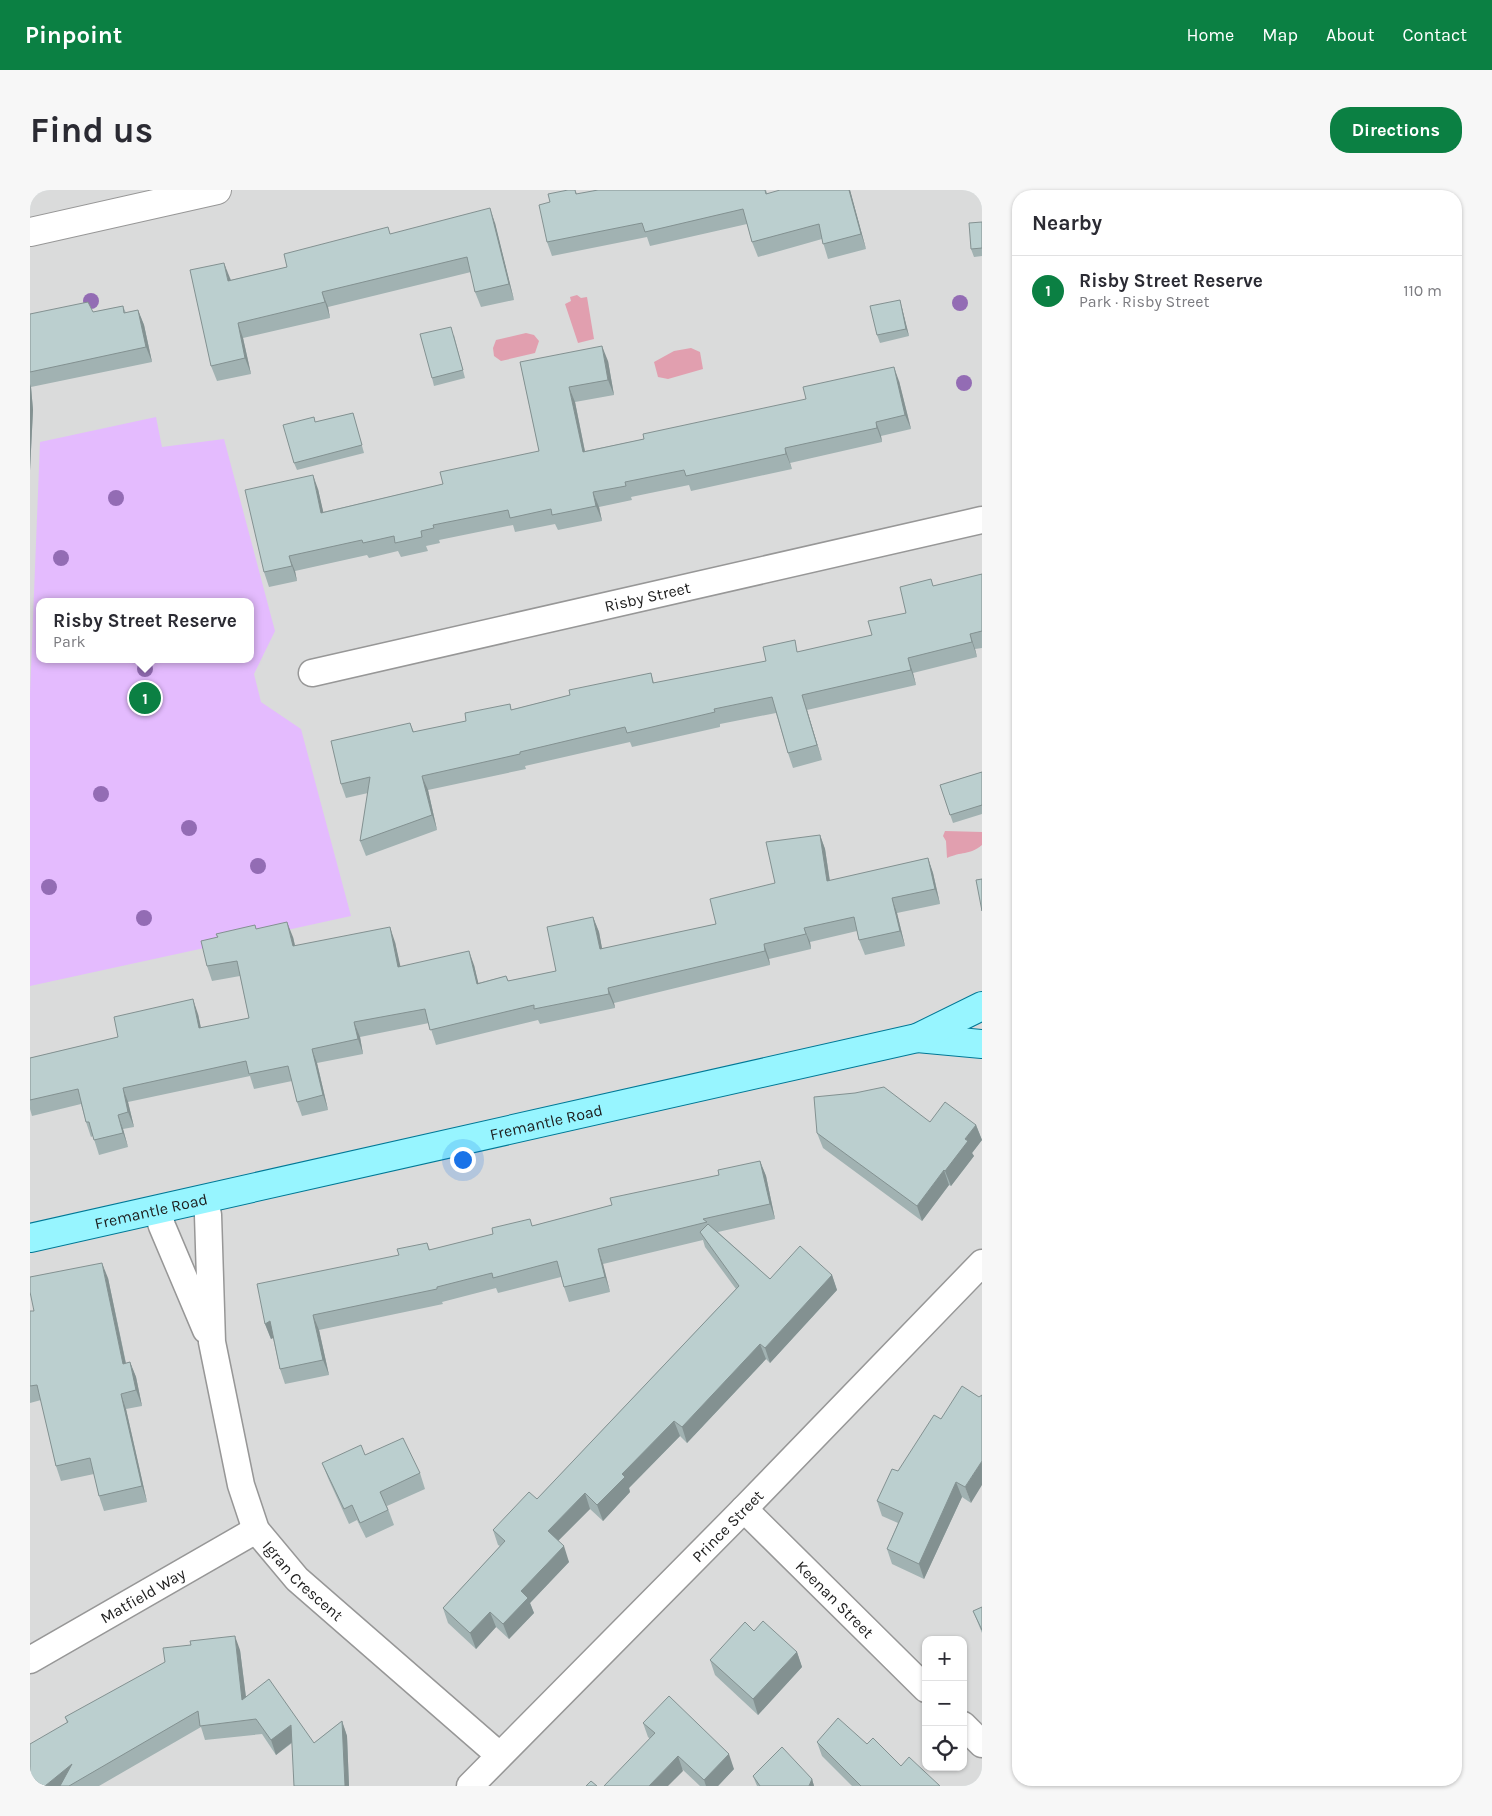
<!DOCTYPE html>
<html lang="en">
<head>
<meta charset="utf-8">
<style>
  body { margin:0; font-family:Karla,sans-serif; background:#f7f7f7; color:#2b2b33 }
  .controls { position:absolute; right:15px; bottom:15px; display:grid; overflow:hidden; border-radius:10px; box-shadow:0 1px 4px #0004 }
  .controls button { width:45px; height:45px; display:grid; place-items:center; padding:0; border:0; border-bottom:1px solid #e1e1e2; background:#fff; color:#2b2b33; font:25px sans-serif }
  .you { position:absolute; left:432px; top:969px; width:18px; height:18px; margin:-12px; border:4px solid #fff; border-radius:50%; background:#1a73e8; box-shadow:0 0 0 8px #1a73e833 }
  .badge { display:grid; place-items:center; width:32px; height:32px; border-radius:50%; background:#0b8043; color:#fff; font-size:16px; font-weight:700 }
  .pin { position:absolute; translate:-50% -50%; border:2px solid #fff; box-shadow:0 1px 5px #0006 }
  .popup { position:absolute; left:6px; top:408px; width:218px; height:65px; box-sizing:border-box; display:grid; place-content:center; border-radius:10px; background:#fff; filter:drop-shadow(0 1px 4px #0005); font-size:16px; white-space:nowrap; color:#7c7c81 }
  .popup b { font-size:19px; color:#2b2b33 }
  .popup::after { content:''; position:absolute; left:50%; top:100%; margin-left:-10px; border:10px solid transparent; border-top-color:#fff }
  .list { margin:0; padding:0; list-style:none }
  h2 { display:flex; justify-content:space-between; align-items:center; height:65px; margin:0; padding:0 20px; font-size:21px }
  h2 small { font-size:16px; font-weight:400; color:#7c7c81 }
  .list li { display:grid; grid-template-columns:32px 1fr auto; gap:15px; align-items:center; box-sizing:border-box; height:70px; padding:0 20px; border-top:1px solid #e1e1e2 }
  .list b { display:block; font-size:19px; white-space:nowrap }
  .list p { margin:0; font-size:16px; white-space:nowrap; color:#7c7c81 }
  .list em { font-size:16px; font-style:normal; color:#7c7c81 }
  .icon { flex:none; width:28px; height:28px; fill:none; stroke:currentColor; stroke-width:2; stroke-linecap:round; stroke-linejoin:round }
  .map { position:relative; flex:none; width:952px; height:1596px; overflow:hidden; border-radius:20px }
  header { display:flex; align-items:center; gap:30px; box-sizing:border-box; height:70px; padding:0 25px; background:#0b8043; color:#fff }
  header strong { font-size:24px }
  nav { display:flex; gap:28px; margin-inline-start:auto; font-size:18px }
  .intro { display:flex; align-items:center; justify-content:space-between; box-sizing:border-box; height:120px; padding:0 30px }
  h1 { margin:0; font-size:35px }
  .button { padding:12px 22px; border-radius:20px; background:#0b8043; color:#fff; font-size:18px; font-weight:700 }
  main { display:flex; gap:30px; padding:0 30px }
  aside { flex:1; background:#fff; border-radius:20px; box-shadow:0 1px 4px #0004 }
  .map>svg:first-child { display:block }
  .residential { fill:#dadbdb; fill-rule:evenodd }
  .park { fill:#e4bbfe; fill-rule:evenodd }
  .water { fill:#e19faf }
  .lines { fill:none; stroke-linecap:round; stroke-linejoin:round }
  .minor-casing { stroke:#979797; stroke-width:29 }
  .tertiary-casing { stroke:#979797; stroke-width:30 }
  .primary-casing { stroke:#007896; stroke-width:30 }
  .minor { stroke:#fff; stroke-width:26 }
  .tertiary { stroke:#fff; stroke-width:28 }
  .primary { stroke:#97f5ff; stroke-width:28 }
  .tree { fill:#936cb4 }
  .wall { fill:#a1b2b2 }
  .shaded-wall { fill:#839191 }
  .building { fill:#bbcfcf; stroke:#839191 }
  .labels { text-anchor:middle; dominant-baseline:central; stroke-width:5; stroke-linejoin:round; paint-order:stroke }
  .street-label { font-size:16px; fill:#1d1d1d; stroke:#fff }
</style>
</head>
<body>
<header>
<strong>Pinpoint</strong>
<nav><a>Home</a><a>Map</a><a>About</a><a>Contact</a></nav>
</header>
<div class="intro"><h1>Find us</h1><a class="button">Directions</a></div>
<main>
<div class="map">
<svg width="952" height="1596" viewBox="0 0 952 1596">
  <rect width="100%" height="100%" fill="#e2edef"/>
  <path class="residential" d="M0 0H952V1596H0ZM10 412H220V469H10ZM896 1450H933V1577H896Z"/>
  <path class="park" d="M126 227 132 257 194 249 245 441 224 484 231 512 271 539 321 726 0 796V504L10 252ZM10 412H220V469H10Z"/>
  <path class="water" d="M547 105 551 108 557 107 564 149 548 153 535 114 541 111 540 107Z
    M496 143 504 145 509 151 505 163 471 171 464 166 463 158 466 150Z
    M661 158 670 162 673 179 638 189 628 187 624 172 644 161Z
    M915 641 952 642V655C938 666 932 661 917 668L916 651 913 646Z"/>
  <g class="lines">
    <g class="minor-casing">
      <g id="minor">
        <path id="s1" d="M282 483 952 330"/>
        <path id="s2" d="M175 1010 178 1025 182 1152 211 1295 226 1340 267 1389 469 1565"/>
        <path d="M127 1020 132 1036 176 1140"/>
        <path id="s3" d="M714 1319 896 1499"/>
        <path id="s4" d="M0 1470 226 1340"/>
        <path d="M933 1535 952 1554"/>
        <path id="s5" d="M440 1596 714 1319 952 1073"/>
      </g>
    </g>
    <g class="tertiary-casing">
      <path id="tertiary" d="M0 42 187 0"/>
    </g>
    <g class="primary-casing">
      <g id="primary">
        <path d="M887 848 952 854"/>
        <path id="s6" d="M0 1048 887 848 952 816"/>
      </g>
    </g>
    <use href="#minor" class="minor"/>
    <use href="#tertiary" class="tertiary"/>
    <use href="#primary" class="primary"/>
  </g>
  <g class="tree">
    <circle cx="61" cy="111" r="8"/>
    <circle cx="930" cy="113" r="8"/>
    <circle cx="934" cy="193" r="8"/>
    <circle cx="86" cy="308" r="8"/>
    <circle cx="31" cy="368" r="8"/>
    <circle cx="115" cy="479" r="8"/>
    <circle cx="71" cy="604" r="8"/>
    <circle cx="159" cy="638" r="8"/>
    <circle cx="228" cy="676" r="8"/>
    <circle cx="19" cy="697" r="8"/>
    <circle cx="114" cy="728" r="8"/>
  </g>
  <path class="wall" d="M545 0 547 4 568 0H736L737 3 820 0 836 59 798 69 792 49 728 67 722 52 717 34 620 56 617 47 522 66 517 52 520 12Z
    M952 32V66L944 67 941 59Z
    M465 33 484 110 451 117 445 102 441 82 298 117 300 128 213 148 221 184 187 191 181 176 200 88 201 90 257 77 360 44Z
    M93 116 96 123 108 120 114 135 122 172 1 197 3 220 0 280V124L63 122Z
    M872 118 879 146 850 153 847 145Z
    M424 145 435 188 404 196 402 188Z
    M578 171 584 205 545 212 555 261 614 249 869 191 881 239 851 246 852 252 760 273 762 279 661 301 659 295 601 307 602 310 569 317 572 331 528 340 525 334 485 342 483 335 409 350 410 353 396 356 398 361 371 367 368 361 339 368 337 365 265 381 267 391 239 397 234 382 288 299 293 322 413 294 509 261 490 172Z
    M323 223 334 263 267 280 264 273 286 232Z
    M952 384V458L945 459 947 467 883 483 886 495 777 520 792 570 763 578 758 563 746 523 690 534V537L602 557 600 552 495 576 496 579 398 600 407 640 336 666 330 651 338 603 316 608 311 594 380 533 384 542 436 531 540 505 621 483 624 493 736 471 769 462 842 445 876 423 904 396Z
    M952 582V624L923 633 910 595Z
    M790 645 795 659 800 691 898 668 903 683 910 714 867 723 875 756 835 765 829 750 827 741 780 752 781 759 739 769 740 775 584 813 585 818 510 834 508 830 406 855 399 833 330 847 333 864 287 873 298 920 272 926 267 912 262 891 224 899 220 886 98 912 104 937 93 939 98 957 69 965 63 946 61 947 56 932 51 914 2 926 0 919V868L88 847 168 824 171 838 219 828 210 786 182 791 177 776 187 747 186 744 226 739 263 747 265 755 365 752 370 777 444 775 448 793 476 786 478 791 526 781 563 727 569 742 572 759 686 734 745 693Z
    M900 932 946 935 952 950 942 963 944 966 921 996 919 995 892 1031 793 958 787 943Z
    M730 971 736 986 745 1029 688 1042 740 1089 802 1085 807 1100 740 1173 736 1169 657 1253 650 1246 599 1298 600 1302 573 1331 560 1319 528 1351 539 1372 500 1413 504 1423 479 1449 466 1437 446 1459 418 1433 413 1418 470 1356 468 1355 463 1340 507 1309 706 1099 675 1057 673 1050 573 1074 580 1102 539 1112 534 1097 531 1087 468 1103 466 1098 412 1112 413 1114 289 1140 299 1185 255 1194 250 1179 243 1148 241 1149 235 1134 369 1065 397 1053 400 1060 502 1036 582 1015 689 985Z
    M78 1088 96 1173 100 1172 106 1187 112 1216 96 1219 117 1312 74 1321 69 1306 64 1284 31 1291 26 1276 11 1210 0 1213V1121H4Z
    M911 1229 941 1313 932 1307 894 1389 862 1374 857 1359 868 1333 852 1326 847 1311 868 1281Z
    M292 1273 390 1283 395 1299 357 1316 364 1335 336 1348 327 1330 319 1334 298 1288Z
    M952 1417V1443L943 1421Z
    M724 1441 767 1462 772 1477 728 1525 685 1485 680 1470Z
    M210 1460 216 1507 284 1553 312 1531 317 1546 319 1596 262 1553 246 1565 232 1544 175 1550 171 1537 69 1596H0L37 1533 35 1527Z
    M613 1533 704 1579 688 1596H670L618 1547Z
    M787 1552 837 1554 871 1576 910 1596H822L792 1566Z
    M723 1586 782 1589 784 1596H727Z"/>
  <path class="shaded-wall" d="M819 0H820L836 59 831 44Z
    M460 18 465 33 484 110 479 94Z
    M194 73 200 88 204 106 198 91Z
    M292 102 298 117 300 128 295 112Z
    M870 110 879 146 876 139Z
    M108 120 114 135 122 172 116 157Z
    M208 133 213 148 221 184 215 168Z
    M572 156 578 171 584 205 578 190Z
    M864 177 869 191 881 239 875 225Z
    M0 194 1 197 3 220 0 280Z
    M539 197 545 212 558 277 553 262Z
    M846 232 851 246 852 252 847 238Z
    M755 258 762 279 756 264Z
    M283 285 288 299 297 338 291 323Z
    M563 302 569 317 572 331 566 316Z
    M259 366 265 381 267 391 262 376Z
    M940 444 945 459 947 467 942 452Z
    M878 468 883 483 886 495 881 480Z
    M772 505 777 520 792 570 787 555Z
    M392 586 398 600 407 640 402 625Z
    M790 645 795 659 802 706 797 691Z
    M898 668 903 683 910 714 905 699Z
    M862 708 867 723 875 756 870 741Z
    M563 727 569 742 575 774 570 759Z
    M257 732 263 747 268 770 263 756Z
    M360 737 365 752 374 792 368 777Z
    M774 738 780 752 781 759Z
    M734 754 739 769 740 775 735 761Z
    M439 761 444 775 452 808 447 794Z
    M578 798 584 813 585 818 579 804Z
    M163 809 168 824 174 853 169 838Z
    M324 832 330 847 333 864 328 849Z
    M282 859 287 873 298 920 293 905Z
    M93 898 98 912 104 937 98 922Z
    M88 925 93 939 98 957 93 943Z
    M946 935 952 950 942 963 944 966 921 996 915 981 935 949Z
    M730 971 736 986 745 1029 740 1014Z
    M914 980 919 995 892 1031 887 1016Z
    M568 1059 573 1074 580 1102 575 1087Z
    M72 1073 78 1088 99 1189 93 1174Z
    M802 1085 807 1100 740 1173 735 1158Z
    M283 1125 289 1140 299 1185 293 1170Z
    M240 1131 245 1147 241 1149 235 1134Z
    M730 1154 736 1169 657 1253 652 1237Z
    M100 1172 106 1187 112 1216 106 1200Z
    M91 1204 96 1219 117 1312 112 1296Z
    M644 1231 650 1246 599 1298 600 1302 573 1331 567 1315 592 1284Z
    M952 1271V1295L941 1313 935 1297Z
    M926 1292 932 1307 894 1389 889 1374Z
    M555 1303 560 1319 523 1356 518 1341Z
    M534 1356 539 1372 500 1413 504 1423 479 1449 473 1434 491 1401Z
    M460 1422 466 1437 446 1459 440 1443Z
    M205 1446 210 1460 218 1524 212 1510Z
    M767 1462 772 1477 728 1525 723 1509Z
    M312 1531 317 1546 319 1596H315Z
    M261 1535 266 1549 246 1565 241 1550Z
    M699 1564 704 1579 688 1596H676L674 1590Z
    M648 1566 653 1581 638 1596H619Z
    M42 1574 38 1596H15Z
    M782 1589 784 1596H779Z"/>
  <path class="building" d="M538 0H545L546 4 568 0H735L736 4 750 0H819L831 44 793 54 789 34 722 52 713 19 615 42 612 33 517 52 509 15 520 12 518 4Z
    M460 18 479 94 445 102 437 67 292 102 295 112 208 133 215 168 181 176 160 80 194 73 198 91 257 77 254 64 358 37 360 44Z
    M952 32V58L941 59 939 33Z
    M870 110 876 139 847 145 840 116Z
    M58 112 63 122 93 116 94 123 108 120 116 157 0 182V124Z
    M421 137 433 180 402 188 390 144Z
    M572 156 578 190 539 197 553 262 614 249 613 244 776 209 773 197 864 177 875 225 846 232 847 238 755 258 756 264 656 286 654 280 595 292 596 296 563 302 566 316 522 325 521 319 480 328 478 320 403 335 404 338 391 341 392 347 365 353 364 346 333 353 332 350 259 366 262 376 234 382 215 300 283 285 291 323 413 294 410 282 509 261 490 172Z
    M323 223 332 255 264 273 253 235 284 227 285 232Z
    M952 384V441L940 444 942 452 878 468 881 480 772 505 787 555 758 563 742 507 684 519 685 522 597 543 595 537 490 562V564L392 586 402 625 330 651 340 587 311 594 301 551 380 533 383 542 436 531 435 523 480 514 481 520 540 505 539 500 621 483 623 493 736 471 733 457 765 450 767 462 842 445 838 431 876 423 870 397 901 389 903 396Z
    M952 582V615L920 625 910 595Z
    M790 645 797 691 898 668 905 699 862 708 870 741 829 750 824 727 774 738 776 744 734 754 735 761 578 798 579 804 504 819V815L400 840 395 819 324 832 328 849 282 859 293 905 267 912 258 876 219 884 216 871 93 898 98 922 88 925 93 943 64 950 59 932H56L48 899 0 910V868L88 847 84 827 163 809 169 838 219 828 207 771 177 776 171 751 188 747 186 744 225 735 226 739 257 732 263 756 360 737 368 777 439 761 447 794 476 786 478 791 526 781 517 737 563 727 570 759 686 734 680 709 745 693 736 652Z
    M952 689V721L946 690Z
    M854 897 900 932 915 912 946 935 935 949 938 951 915 981 914 980 887 1016 787 943 784 907 825 903Z
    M730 971 740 1014 673 1029 677 1032 568 1059 575 1087 534 1097 527 1071 463 1088 462 1083 407 1097V1099L283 1125 293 1170 250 1179 240 1131 235 1134 227 1094 369 1065 367 1059 397 1053 399 1060 463 1044 462 1038 500 1029 502 1036 582 1015 580 1008 689 985 688 980Z
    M678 1034 740 1089 770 1056 802 1085 735 1158 730 1154 652 1237 644 1231 592 1284 595 1287 567 1315 555 1303 518 1341 534 1356 491 1401 498 1408 473 1434 460 1422 440 1443 413 1418 475 1351 463 1340 499 1302 507 1309 709 1096 670 1042Z
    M72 1073 93 1174 100 1172 106 1200 91 1204 112 1296 69 1306 60 1268 26 1276 7 1195 0 1196V1121H4L0 1102V1087Z
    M932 1196 949 1207 952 1205V1271L935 1297 926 1292 889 1374 857 1359 873 1323 847 1311 862 1279 868 1281 904 1225 911 1229Z
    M373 1248 390 1283 350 1302 358 1320 330 1333 322 1315 314 1319 292 1273 331 1255 335 1265Z
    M952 1417V1440L943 1421Z
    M733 1431 767 1462 723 1509 680 1470 715 1432 724 1441Z
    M205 1446 212 1510 239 1489 284 1553 312 1531 315 1596H264L261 1535 241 1550 226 1529 170 1536 168 1521 39 1596H30L42 1574 15 1596H0V1554L38 1532 35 1527 135 1472 133 1458 161 1455 160 1451Z
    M639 1506 699 1564 674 1590 648 1566 619 1596H574L625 1543 613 1533Z
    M808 1528 837 1554 843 1548 871 1576 879 1567 910 1596H831L787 1552Z
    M752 1557 782 1589 779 1596H730L723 1586Z
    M561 1591 567 1596H556Z"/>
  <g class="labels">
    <g class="street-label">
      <text stroke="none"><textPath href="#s1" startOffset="344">Risby Street</textPath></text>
      <text stroke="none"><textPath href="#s6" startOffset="529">Fremantle Road</textPath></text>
      <text stroke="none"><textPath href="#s6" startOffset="124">Fremantle Road</textPath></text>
      <text stroke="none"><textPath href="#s5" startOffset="366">Prince Street</textPath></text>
      <text stroke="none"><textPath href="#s2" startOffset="405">Igran Crescent</textPath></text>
      <text stroke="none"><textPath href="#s4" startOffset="130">Matfield Way</textPath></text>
      <text stroke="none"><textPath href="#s3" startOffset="128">Keenan Street</textPath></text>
    </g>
  </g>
</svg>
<div class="controls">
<button>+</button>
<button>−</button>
<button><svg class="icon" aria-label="locate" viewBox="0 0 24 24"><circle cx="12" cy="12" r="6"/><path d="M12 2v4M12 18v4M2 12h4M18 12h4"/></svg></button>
</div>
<div class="you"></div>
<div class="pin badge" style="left:115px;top:508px">1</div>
<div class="popup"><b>Risby Street Reserve</b>Park</div>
</div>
<aside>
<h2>Nearby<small></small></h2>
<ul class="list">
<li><span class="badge">1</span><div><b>Risby Street Reserve</b><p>Park · Risby Street</p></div><em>110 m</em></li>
</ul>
</aside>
</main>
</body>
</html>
